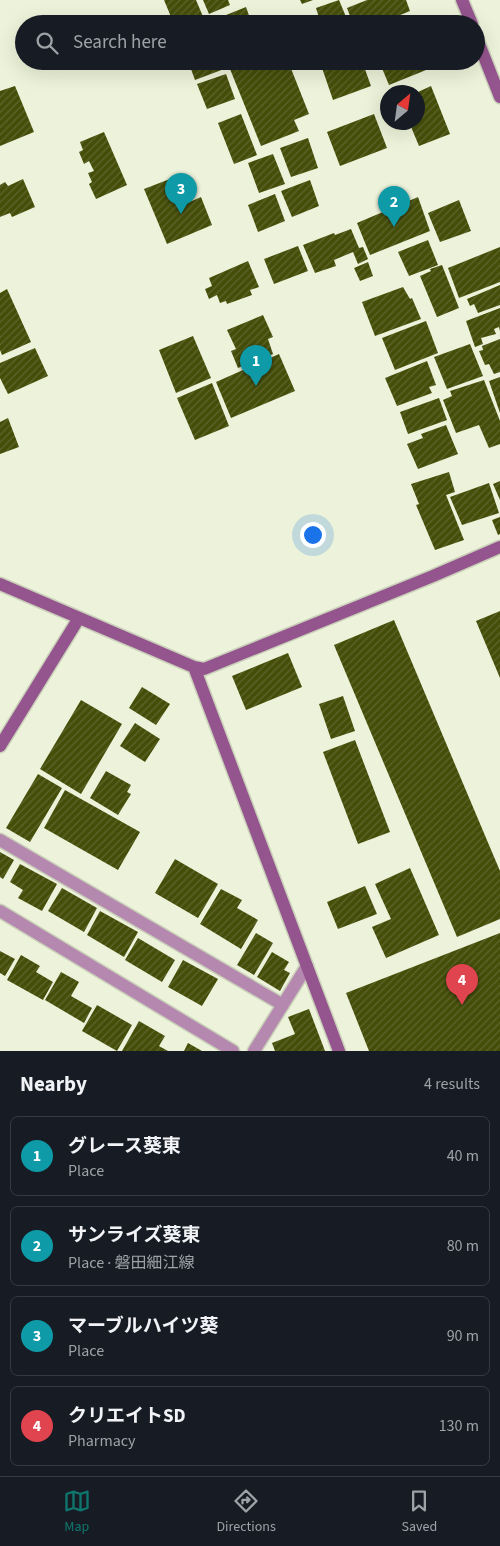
<!DOCTYPE html>
<html lang="en">
<head>
<meta charset="utf-8">
<style>
  body { margin:0; font-family:"Source Sans 3","Noto Sans JP",sans-serif; background:#20242c; color:#f1f3f6 }
  .compass { position:absolute; left:380px; top:85px; width:45px; height:45px; border-radius:50%; background:#171b24; box-shadow:0 5px 20px #0002; rotate:29deg }
  .you { position:absolute; left:312px; top:534px; width:18px; height:18px; margin:-12px; border:4px solid #fff; border-radius:50%; background:#1a73e8; box-shadow:0 0 0 8px #1a73e833 }
  .badge { display:grid; place-items:center; width:32px; height:32px; border-radius:50%; background:#0f766e; color:#fff; font-size:16px; font-weight:700 }
  .pin { position:absolute; translate:-50% -41px; filter:drop-shadow(0 1px 2px #0008) }
  .pin::after { content:''; position:absolute; top:26px; width:18px; height:15px; background:inherit; clip-path:polygon(0 0,100% 0,50% 100%) }
  .list { margin:0; padding:0; list-style:none }
  h2 { display:flex; justify-content:space-between; align-items:center; height:65px; margin:0; padding:0 20px; font-size:21px }
  h2 small { font-size:16px; font-weight:400; color:#9ea1a6 }
  .list li { display:grid; grid-template-columns:32px 1fr auto; gap:15px; align-items:center; box-sizing:border-box; height:80px; margin:0 10px 10px; padding:0 10px; border:1px solid #363941; border-radius:8px }
  .list b { display:block; font-size:19px; white-space:nowrap }
  .list p { margin:0; font-size:16px; white-space:nowrap; color:#9ea1a6 }
  .list em { font-size:16px; font-style:normal; color:#9ea1a6 }
  .icon { flex:none; width:28px; height:28px; fill:none; stroke:currentColor; stroke-width:2; stroke-linecap:round; stroke-linejoin:round }
  .map { position:relative; flex:none; width:500px; height:1051px; overflow:hidden }
  .search { position:absolute; background:#171b24; box-shadow:0 5px 20px #0002; left:15px; right:15px; top:15px; height:55px; display:flex; align-items:center; gap:12px; box-sizing:border-box; padding:0 18px; border-radius:28px; color:#9ea1a6; font-size:19px }
  .sheet { height:425px; background:#171b24 }
  nav { display:flex; justify-content:space-around; align-items:center; box-sizing:border-box; height:70px; border-top:1px solid #363941; background:#171b24; font-size:14px; color:#9ea1a6 }
  nav a { display:grid; justify-items:center; gap:2px }
  nav .on { color:#0f766e }
  .map>svg:first-child { display:block }
  .building { fill:url(#building-hatch) }
  .lines { fill:none; stroke-linecap:round; stroke-linejoin:round }
  .street-casing { stroke:#cad0b9; stroke-width:15 }
  .secondary-casing { stroke:#cad0b9; stroke-width:15 }
  .street { stroke:#b488af; stroke-width:12 }
  .secondary { stroke:#94548e; stroke-width:12 }
</style>
</head>
<body>
<div class="map">
<svg width="500" height="1051" viewBox="0 0 500 1051">
  <defs>
    <pattern id="building-hatch" width="6" height="6" patternUnits="userSpaceOnUse" patternTransform="scale(1.25)"><rect width="6" height="6" fill="#454e09"/><path d="M-1 1l2-2M0 6l6-6M5 7l2-2" fill="none" stroke="#5e652d"/></pattern>
  </defs>
  <rect width="100%" height="100%" fill="#edf3da"/>
  <path class="building" d="M164 0H196L204 19 192 24H174Z
    M203 0H228L230 5 209 14Z
    M300 0H313L302 4Z
    M339 0 349 24H321L316 8Z
    M367 0H406L410 11 378 24H353L347 8Z
    M246 7 252 24H212L211 21Z
    M188 61H221L224 69 195 80Z
    M251 61H288L309 114 294 120 299 131 261 146 230 69Z
    M332 61H362L371 86 333 100 321 65Z
    M379 61H434L436 66 389 85Z
    M226 74 235 99 207 109 197 84Z
    M15 86 34 132 0 146V91Z
    M431 86 450 134 419 146 409 122H418V92Z
    M241 114 257 155 234 164 218 123Z
    M374 114 387 148 340 166 327 132Z
    M104 132 127 185 96 199 89 184 92 182 88 173 94 171 89 161 84 164 79 152 83 150 80 142Z
    M308 138 318 168 291 177 280 148Z
    M273 154 285 184 259 193 248 163Z
    M175 177 185 204 201 197 212 225 167 244 144 189Z
    M23 179 35 207 12 217 10 213 0 217V185L5 182 8 186Z
    M310 180 319 206 292 217 281 191Z
    M275 194 285 221 258 232 248 205Z
    M418 197 430 231 370 255 357 223Z
    M459 200 471 231 440 242 428 213Z
    M351 229 359 248 363 247 368 259 358 264 353 252 334 260 336 266 315 273 303 245 334 233 335 235Z
    M428 240 438 265 409 276 398 252Z
    M298 246 308 271 274 284 264 259Z
    M500 247V282L459 298 448 268Z
    M248 261 259 287 250 290 252 295 227 304 226 301 220 303 217 295 209 299 205 289 212 286 209 278Z
    M368 262 373 276 360 281 354 268Z
    M442 265 459 308 437 317 420 276 431 271 430 269Z
    M500 285V305L478 313 474 304 470 306 467 299Z
    M403 287 410 299 412 298 421 319 375 336 362 302Z
    M7 289 31 342 2 355 0 350V293Z
    M500 308V331L499 327 494 329 496 334 481 338 483 344 475 347 466 321Z
    M263 315 273 337 268 339 273 354 238 368 231 351 236 349 227 330Z
    M426 321 438 353 395 370 382 338Z
    M193 336 211 378 176 393 159 350Z
    M500 339V372L494 374 489 364 485 365 479 351 483 350 482 346Z
    M470 344 483 376 447 389 434 357Z
    M35 348 48 376 8 394 0 378V363Z
    M279 354 295 391 231 418 216 382Z
    M427 361 436 385 429 387 432 393 397 406 385 378Z
    M500 377V413L489 381Z
    M484 380 500 421V444L489 448 479 425 456 433 443 400 452 396 450 391Z
    M212 383 229 426 195 440 177 398Z
    M439 398 447 420 408 434 400 412Z
    M8 418 19 447 0 454V422Z
    M446 425 458 454 418 469 407 444 423 438 421 434Z
    M449 472 455 492 446 495 464 540 435 550 416 505 419 504 411 484Z
    M500 481V500L493 484Z
    M489 483 499 513 462 525 450 497Z
    M500 517V534L498 535 492 520Z
    M500 611V678L476 621Z
    M394 620 500 871V919L457 937 334 645Z
    M288 653 302 687 246 710 232 676Z
    M142 687 170 704 156 725 129 708Z
    M343 696 355 731 331 739 319 704Z
    M81 700 122 724 81 794 40 769Z
    M135 723 160 739 145 762 120 746Z
    M355 740 390 832 358 844 323 752Z
    M106 771 131 785 127 792 131 794 118 815 90 798Z
    M38 774 62 788 30 842 6 828Z
    M65 790 140 832 118 870 44 828Z
    M0 852 14 860 3 879 0 877Z
    M175 859 218 884 198 918 155 893Z
    M20 864 57 884 42 911 18 898 23 890 10 882Z
    M410 868 439 935 386 958 372 927 391 919 375 884Z
    M365 886 377 914 338 929 327 902Z
    M62 888 97 908 84 932 48 911Z
    M221 889 242 900 237 908 258 920 241 949 200 924Z
    M100 911 138 932 124 957 87 935Z
    M256 933 273 943 254 975 237 965Z
    M500 933V1051H369L346 993Z
    M138 938 175 960 162 982 125 960Z
    M0 951 15 959 5 976 0 973Z
    M272 952 289 962 284 970 290 973 280 991 257 977Z
    M21 955 40 966 36 972 53 982 43 1000 7 980Z
    M183 960 218 979 202 1006 168 987Z
    M61 972 79 982 71 996 92 1008 84 1023 45 1000Z
    M97 1005 132 1025 117 1051 82 1031Z
    M309 1009 325 1051H275L272 1043 295 1034 288 1017Z
    M139 1021 165 1036 159 1046 168 1051H122Z
    M188 1043 202 1051H184Z"/>
  <g class="lines">
    <g class="street-casing">
      <path id="street" d="M0 840 283 1005
        M0 911 233 1051
        M254 1051 307 966"/>
    </g>
    <g class="secondary-casing">
      <path id="secondary" d="M462 0 472 24
        M476 36 500 97
        M0 584 194 667 204 669 433 576 500 547
        M194 667 339 1051
        M0 746 79 618"/>
    </g>
    <use href="#street" class="street"/>
    <use href="#secondary" class="secondary"/>
  </g>
</svg>
<svg class="compass" viewBox="-18 -18 36 36"><path d="M0-13l5 13h-10z" fill="#e53935"/><path d="M0 13l5-13h-10z" fill="#9ea1a6"/></svg>
<div class="you"></div>
<div class="pin badge" style="left:256px;top:386px;background:#0f9aa8">1</div>
<div class="pin badge" style="left:394px;top:227px;background:#0f9aa8">2</div>
<div class="pin badge" style="left:181px;top:214px;background:#0f9aa8">3</div>
<div class="pin badge" style="left:462px;top:1005px;background:#e0444e">4</div>
<div class="search"><svg class="icon" aria-label="search" viewBox="0 0 24 24"><circle cx="10" cy="10" r="6"/><path d="M15 15l6 6"/></svg>Search here</div>
</div>
<section class="sheet">
<h2>Nearby<small>4 results</small></h2>
<ul class="list">
<li><span class="badge" style="background:#0f9aa8">1</span><div><b>グレース葵東</b><p>Place</p></div><em>40 m</em></li>
<li><span class="badge" style="background:#0f9aa8">2</span><div><b>サンライズ葵東</b><p>Place · 磐田細江線</p></div><em>80 m</em></li>
<li><span class="badge" style="background:#0f9aa8">3</span><div><b>マーブルハイツ葵</b><p>Place</p></div><em>90 m</em></li>
<li><span class="badge" style="background:#e0444e">4</span><div><b>クリエイトSD</b><p>Pharmacy</p></div><em>130 m</em></li>
</ul>
</section>
<nav>
<a class="on"><svg class="icon" aria-label="map" viewBox="0 0 24 24"><path d="M3 6l6-2 6 2 6-2v14l-6 2-6-2-6 2zM9 4v14M15 6v14"/></svg>Map</a>
<a><svg class="icon" aria-label="directions" viewBox="0 0 24 24"><path d="M12 3l9 9-9 9-9-9zM9 14v-3h6M13 9l2 2-2 2"/></svg>Directions</a>
<a><svg class="icon" aria-label="saved" viewBox="0 0 24 24"><path d="M7 4h10v16l-5-4-5 4z"/></svg>Saved</a>
</nav>
</body>
</html>
